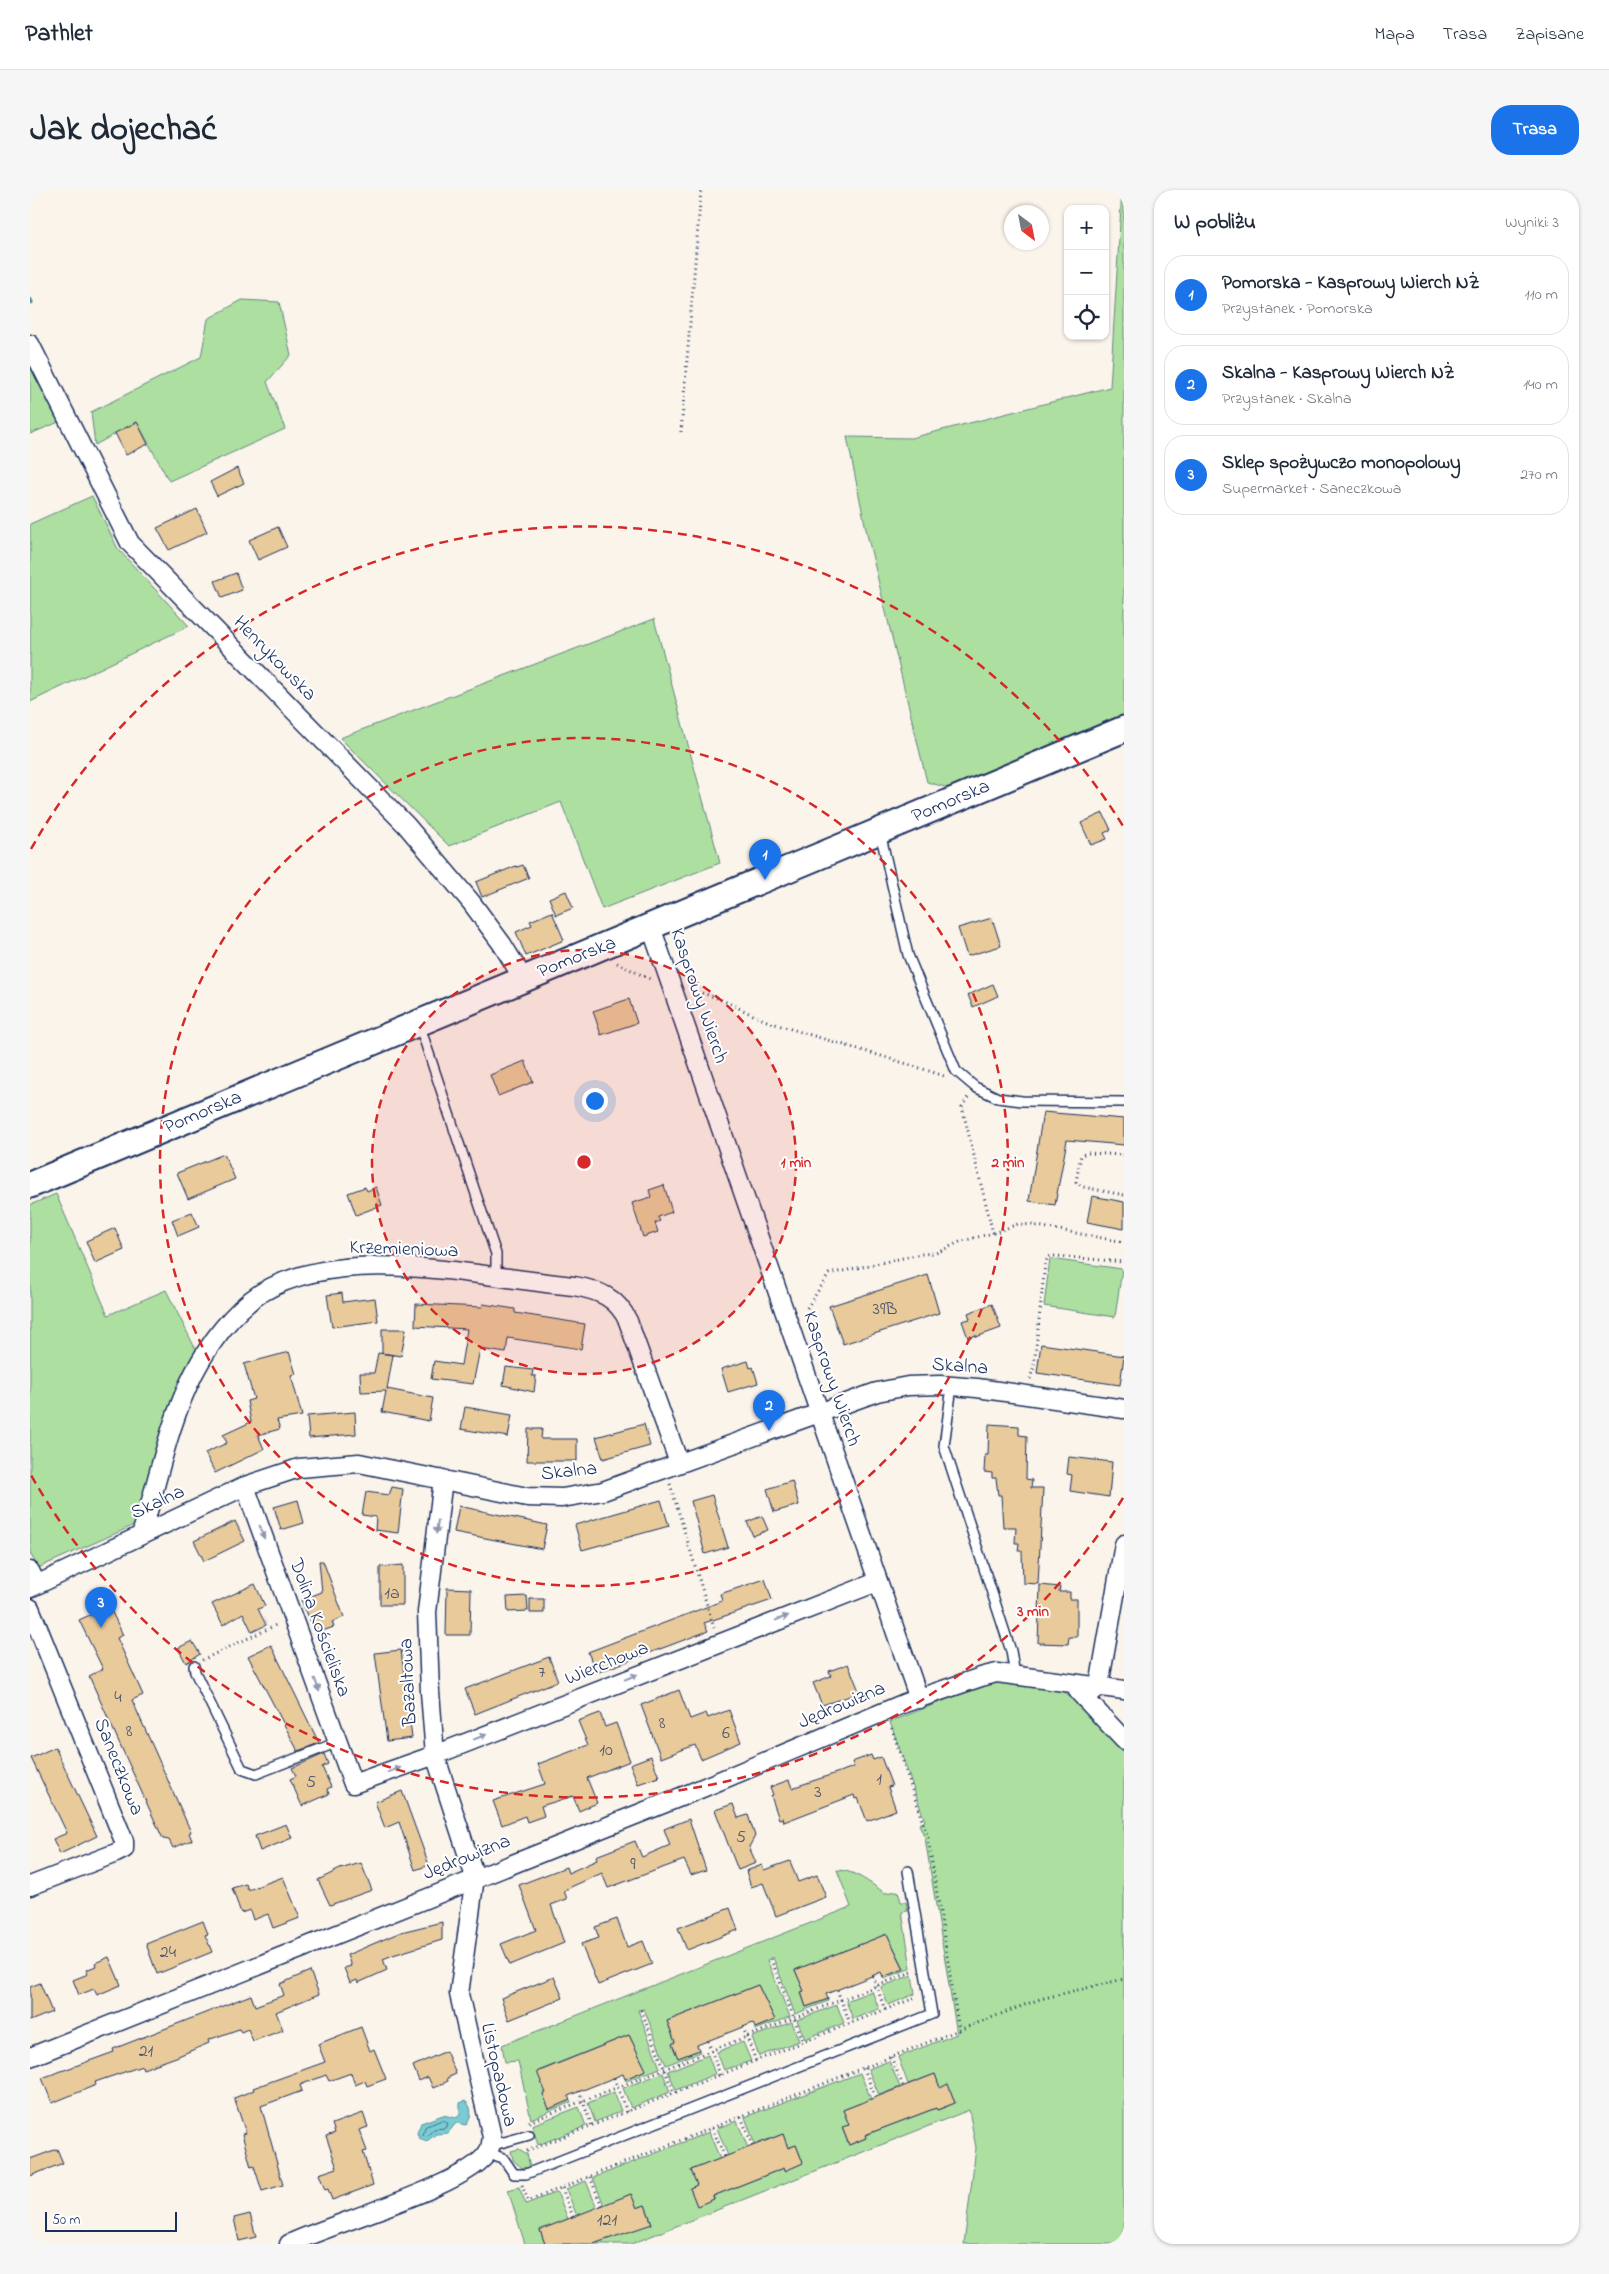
<!DOCTYPE html>
<html lang="pl">
<head>
<meta charset="utf-8">
<style>
  body { margin:0; font-family:"Indie Flower",sans-serif; background:#f6f6f7; color:#1f2937 }
  .controls { position:absolute; right:15px; top:15px; display:grid; overflow:hidden; border-radius:10px; box-shadow:0 1px 4px #0004 }
  .controls button { width:45px; height:45px; display:grid; place-items:center; padding:0; border:0; border-bottom:1px solid #e0e1e3; background:#fff; color:#1f2937; font:25px sans-serif }
  .compass { position:absolute; left:974px; top:15px; width:45px; height:45px; border-radius:50%; background:#fff; box-shadow:0 1px 4px #0004; rotate:148deg }
  .scale { position:absolute; left:15px; bottom:12px; width:132px; box-sizing:border-box; padding-left:5px; border:2px solid #1b2f5e; border-top:0; font-size:14px; line-height:18px; white-space:nowrap; color:#1b2f5e; -webkit-text-stroke:4px #fff; paint-order:stroke }
  .you { position:absolute; left:564px; top:910px; width:18px; height:18px; margin:-12px; border:4px solid #fff; border-radius:50%; background:#1a73e8; box-shadow:0 0 0 8px #1a73e833 }
  .badge { display:grid; place-items:center; width:32px; height:32px; border-radius:50%; background:#1a73e8; color:#fff; font-size:16px; font-weight:700 }
  .pin { position:absolute; translate:-50% -41px; filter:drop-shadow(0 1px 2px #0008) }
  .pin::after { content:''; position:absolute; top:26px; width:18px; height:15px; background:inherit; clip-path:polygon(0 0,100% 0,50% 100%) }
  .list { margin:0; padding:0; list-style:none }
  h2 { display:flex; justify-content:space-between; align-items:center; height:65px; margin:0; padding:0 20px; font-size:21px }
  h2 small { font-size:16px; font-weight:400; color:#747a83 }
  .list li { display:grid; grid-template-columns:32px 1fr auto; gap:15px; align-items:center; box-sizing:border-box; height:80px; margin:0 10px 10px; padding:0 10px; border:1px solid #e0e1e3; border-radius:20px }
  .list b { display:block; font-size:19px; white-space:nowrap }
  .list p { margin:0; font-size:16px; white-space:nowrap; color:#747a83 }
  .list em { font-size:16px; font-style:normal; color:#747a83 }
  .icon { flex:none; width:28px; height:28px; fill:none; stroke:currentColor; stroke-width:2; stroke-linecap:round; stroke-linejoin:round }
  .map { position:relative; flex:none; width:1094px; height:2054px; overflow:hidden; border-radius:20px }
  header { display:flex; align-items:center; gap:30px; box-sizing:border-box; height:70px; padding:0 25px; background:#fff; border-bottom:1px solid #e0e1e3 }
  header strong { font-size:24px }
  nav { display:flex; gap:28px; margin-inline-start:auto; font-size:18px }
  .intro { display:flex; align-items:center; justify-content:space-between; box-sizing:border-box; height:120px; padding:0 30px }
  h1 { margin:0; font-size:35px }
  .button { padding:12px 22px; border-radius:20px; background:#1a73e8; color:#fff; font-size:18px; font-weight:700 }
  main { display:flex; gap:30px; padding:0 30px }
  aside { flex:1; background:#fff; border-radius:20px; box-shadow:0 1px 4px #0004 }
  .map>svg:first-child { display:block }
  .green { fill:#addfa0; stroke:#64877f }
  .water { fill:#7accd2; stroke:#548da4 }
  .lines { fill:none; stroke-linecap:round; stroke-linejoin:round }
  .shore { stroke:#416e8c; stroke-width:1 }
  .stream { stroke:#548da4; stroke-width:5 }
  .building { fill:#e8ca9b; stroke:#1b2f5e }
  .lane-casing { stroke:#1b2f5e; stroke-width:12 }
  .street-casing { stroke:#1b2f5e; stroke-width:21 }
  .secondary-casing { stroke:#1b2f5e; stroke-width:29 }
  .path { stroke:#1b2f5e; stroke-width:3; stroke-dasharray:1 4; stroke-linecap:butt }
  .lane { stroke:#fff; stroke-width:9 }
  .street { stroke:#fff; stroke-width:18 }
  .secondary { stroke:#fff; stroke-width:25 }
  .oneway { fill:#8d97ae }
  .ring { fill:none; stroke:#d62828; stroke-width:2.5; stroke-dasharray:9 6 }
  .labels { text-anchor:middle; dominant-baseline:central; stroke-width:4; stroke-linejoin:round; paint-order:stroke }
  .number-label { font-size:18px; fill:#4e566d }
  .street-label { font-size:20px; fill:#1b2f5e; stroke:#fff }
  .centre { fill:#d62828; stroke:#fff; stroke-width:2.5 }
  .ring-label { font-size:15px; text-anchor:middle; font-weight:bold; fill:#d62828; stroke:#fff; stroke-width:4; stroke-linejoin:round; paint-order:stroke }
</style>
</head>
<body>
<header>
<strong>Pathlet</strong>
<nav><a>Mapa</a><a>Trasa</a><a>Zapisane</a></nav>
</header>
<div class="intro"><h1>Jak dojechać</h1><a class="button">Trasa</a></div>
<main>
<div class="map">
<svg width="1094" height="2054" viewBox="0 0 1094 2054">
  <rect width="100%" height="100%" fill="#faf4eb"/>
  <filter id="ink" filterUnits="userSpaceOnUse"><feTurbulence type="fractalNoise" baseFrequency=".02" numOctaves="2"/><feDisplacementMap in="SourceGraphic" scale="10" xChannelSelector="R" yChannelSelector="G"/><feConvolveMatrix kernelMatrix="1 2 1 2 8 2 1 2 1" color-interpolation-filters="sRGB"/></filter>
  <g filter="url(#ink)">
    <path class="green" d="M1092 0H1094V528L922 599 897 592 837 344 817 247 881 248 1080 197Z
      M212 110 249 112 261 165 237 192 255 239 139 291 107 232 65 255 61 222 171 167 178 129Z
      M0 176 29 232 0 244Z
      M62 306 88 359 159 436 0 512V334Z
      M624 429 690 673 572 719 531 612 419 656 310 548Z
      M26 1004 78 1125 136 1100 169 1166 111 1332 8 1378 0 1363V1015Z
      M1020 1069 1092 1079 1085 1127 1014 1116Z
      M960 1492H978L1033 1500 1094 1560V2054H934L946 1958 939 1920 601 2054H563L622 2033 615 2015 607 2018 601 2004 574 2015 563 1988 679 1942 690 1969 661 1980 667 1995 660 1998 667 2015 684 2009 683 2006 754 1978 755 1980 773 1973 766 1955 758 1958 753 1944 725 1955 715 1927 830 1883 841 1909 813 1920 819 1935 812 1938 819 1955 836 1948 835 1945 906 1918 908 1920 925 1913 918 1895 910 1898 905 1884 878 1894 868 1867 927 1844 895 1648 889 1634 895 1631 860 1532Z
      M807 1680C825 1680 841 1694 855 1703L868 1701 871 1712H876L878 1721 872 1722 881 1778 854 1789 853 1787 874 1778 857 1744 765 1780 774 1801 771 1803 776 1817 798 1809V1811L765 1824 743 1767 737 1770 760 1827 725 1840V1838L745 1830 728 1795 637 1831 645 1852 642 1854 648 1868 669 1860 670 1862 636 1875 614 1819 608 1820 630 1878 596 1891 595 1889 616 1880 599 1845 508 1881 519 1918 540 1910 541 1912 501 1929 488 1871 475 1872 472 1855 821 1717Z
      M882 1785 885 1804 858 1815 851 1797Z
      M842 1801 849 1819 823 1829 816 1811Z
      M807 1815 814 1833 775 1849 767 1830Z
      M762 1832 769 1851 729 1866 722 1847Z
      M713 1852 721 1871 694 1880 687 1862Z
      M678 1865 685 1884 646 1900 638 1881Z
      M859 1871 870 1897 849 1905 838 1879Z
      M633 1883 640 1902 601 1918 593 1898Z
      M584 1902 591 1921 565 1932 558 1913Z
      M549 1917 556 1936 508 1955 502 1935Z
      M707 1931 718 1958 698 1966 687 1938Z
      M489 1959 497 1964 500 1977 492 1978 483 1970 481 1961Z
      M556 1991 567 2018 547 2026 536 1999Z
      M489 1997 496 2014 527 2002 538 2029 510 2040 515 2054H495L478 2000Z"/>
    <path class="water" d="M435 1911C443 1917 442 1927 436 1935L426 1933 418 1943 406 1944 397 1951 389 1948 387 1943 391 1933 413 1925 426 1928 430 1925V1913Z"/>
    <g class="lines">
      <path class="shore" d="M413 1930 418 1933 415 1938 404 1939 397 1946 393 1945 395 1937Z"/>
      <path class="stream" d="M0 110 1 112"/>
    </g>
    <path class="building" d="M107 232 118 254 96 265 85 243Z
      M207 278 214 293 187 306 180 292Z
      M167 319 177 342 139 360 127 338Z
      M248 337 257 357 228 370 219 350Z
      M206 383 212 400 192 408 185 391Z
      M1073 623 1081 640 1074 643 1077 649 1061 655 1051 633Z
      M493 675 499 688 452 707 446 692 486 676 487 677Z
      M536 701 543 718 526 725 519 708Z
      M522 722 534 750 496 766 486 742 502 735 500 731Z
      M962 728 971 756 937 766 928 738Z
      M963 794 968 806 943 817 938 805Z
      M599 809 607 833 571 845 563 821Z
      M495 871 503 892 468 906 460 885Z
      M1013 922 1094 929V955L1037 950 1025 1015 999 1011Z
      M194 964 205 989 158 1009 147 983Z
      M634 995 642 1022 628 1027 630 1031 625 1033 628 1042 613 1047 602 1013 621 1007 619 1000Z
      M335 997 337 1001 346 997 352 1015 326 1025 318 1003Z
      M1062 1006 1094 1012V1039L1057 1032Z
      M162 1022 169 1037 148 1046 142 1030Z
      M85 1038 94 1060 65 1073 56 1051Z
      M898 1085 909 1123 813 1154 799 1116Z
      M312 1103 313 1112 345 1108 348 1131 302 1137 297 1105Z
      M386 1114 452 1117 453 1114 485 1119V1123L555 1134 551 1159 478 1148 476 1163 450 1159 443 1194 401 1189 404 1171 431 1175 437 1139 385 1136Z
      M962 1114 971 1138 946 1147V1145L938 1148 932 1131 940 1129 938 1123Z
      M352 1139H376L371 1166 352 1163Z
      M1011 1154 1094 1166 1090 1195 1007 1183Z
      M259 1162 266 1184 261 1185 272 1226 247 1230 250 1239 228 1245 234 1259 185 1283 175 1263 197 1253 193 1245 221 1232 217 1211 224 1209 214 1174Z
      M348 1163 363 1165 357 1199 403 1208 399 1231 352 1222 356 1201 331 1202 330 1183H344Z
      M718 1171 720 1178 723 1177 728 1193 698 1202 691 1179Z
      M476 1177 503 1180 502 1186H506L504 1202 473 1195Z
      M435 1217 482 1225 478 1247 431 1239Z
      M325 1222 326 1244 279 1248 277 1226Z
      M614 1234 620 1256 573 1269 566 1247Z
      M959 1234 989 1236V1245L997 1246 996 1289 1002 1290 1001 1298H1013L1008 1394 993 1393 992 1361H988L989 1353H985L986 1337H973L971 1305H968L966 1288H962V1283L954 1282 955 1265H958Z
      M498 1239H512L511 1249H547V1271H497Z
      M1039 1267 1082 1272 1079 1307 1040 1301 1042 1285 1037 1284Z
      M762 1291 769 1315 744 1322 737 1299Z
      M362 1297 373 1299 368 1343 345 1340 346 1327 332 1325 336 1302 359 1305Z
      M682 1305 698 1357 675 1364 661 1311Z
      M268 1310 274 1333 251 1340 244 1317Z
      M631 1310 639 1336 552 1360 545 1335Z
      M429 1316 517 1335 512 1359 424 1342Z
      M732 1326 738 1340 723 1346 717 1332Z
      M205 1331 215 1351 174 1371 164 1351Z
      M289 1371H293L314 1427 302 1432 304 1437 286 1443 271 1410 292 1402Z
      M373 1375V1415H350V1377Z
      M735 1389 742 1410 674 1433 678 1441 566 1483 558 1462 692 1411 690 1404Z
      M225 1394 235 1416 228 1419 236 1435 222 1442 213 1423 193 1435 182 1414Z
      M1010 1395 1030 1397 1029 1402H1040V1409H1047V1447H1039L1038 1454 1008 1453Z
      M417 1398 441 1399 440 1445H416Z
      M497 1406 498 1421 478 1422 477 1407Z
      M500 1409H514V1423H500Z
      M79 1416 93 1445 87 1448 113 1505 102 1510 161 1642 159 1643 162 1650 143 1658 139 1650 133 1649 59 1486 73 1479 49 1430Z
      M162 1451 170 1464 156 1473 148 1458Z
      M241 1455 289 1553 268 1561 218 1466Z
      M371 1460 382 1548 357 1551 345 1463Z
      M519 1467 528 1491 445 1524 435 1499Z
      M818 1474 830 1503 792 1515 783 1493 801 1486 799 1481Z
      M649 1500 660 1529 676 1523 678 1528 699 1520 711 1552 671 1569 665 1555 631 1568 611 1515Z
      M570 1523 575 1537 586 1533 600 1571 557 1588 567 1613 549 1621 543 1606 511 1616 514 1626 497 1632 495 1626 472 1635 463 1611 515 1594 508 1574 558 1555 548 1531Z
      M25 1557 67 1646 30 1664 23 1649 37 1643 1 1568Z
      M294 1564 298 1574 292 1577 301 1597 297 1599 299 1604 272 1616 260 1589 266 1586 262 1578Z
      M841 1565 843 1570 851 1567 862 1596 858 1597 866 1620 837 1631 828 1608 825 1609 824 1605 754 1632 753 1628 749 1629 741 1606 743 1605 740 1597 759 1590 762 1598 824 1577 822 1572Z
      M621 1566 629 1587 608 1594 600 1574Z
      M372 1601 399 1675 385 1680 369 1632 355 1638 345 1612Z
      M703 1614 708 1628 718 1625 725 1646 719 1657 726 1673 708 1680 685 1620Z
      M659 1629 676 1680 661 1685 654 1670 578 1698 572 1683 543 1696 534 1701 537 1709 521 1715 534 1753 480 1775 471 1754 506 1740 489 1695 536 1677 538 1683 567 1670 566 1666 605 1651 612 1667 640 1655 634 1639Z
      M256 1634 262 1648 230 1661 225 1646Z
      M760 1671 768 1692 787 1685 796 1707 746 1726 733 1693 721 1697 716 1681 732 1675 734 1680Z
      M331 1673 342 1700 300 1715 288 1690 310 1679Z
      M253 1687 270 1728 243 1738 238 1724 223 1730 220 1720 211 1723 202 1698 216 1694 218 1700Z
      M700 1718 708 1740 657 1760 648 1738Z
      M587 1729 597 1757 613 1751 622 1774 568 1795 551 1754 569 1748 565 1737Z
      M173 1731 178 1744 175 1745 182 1762 127 1784 116 1754Z
      M412 1732V1750L363 1765 353 1769 357 1780 328 1793 327 1790 320 1793 314 1778 321 1776 317 1765 371 1742Z
      M857 1744 874 1779 853 1787 851 1782 837 1788 796 1804 798 1809 776 1817 771 1802 774 1801 765 1780Z
      M79 1767 91 1795 67 1805 64 1799 49 1805 43 1790 58 1784 56 1780 66 1776 65 1773Z
      M280 1781 289 1804 246 1822 253 1840 223 1851 218 1839 211 1842 209 1839 178 1850 179 1853 146 1867 113 1879 112 1876 65 1892 66 1895 22 1913 12 1888 84 1862 83 1859 221 1805 225 1816 254 1805 250 1794Z
      M524 1787 533 1808 479 1830 471 1808Z
      M10 1793 22 1822 0 1831V1797Z
      M728 1795 745 1830 725 1838 723 1833 667 1855 669 1860 648 1868 642 1854 645 1852 637 1831Z
      M331 1837 340 1861 344 1859 356 1889 337 1896 335 1891 325 1895 321 1883 299 1891 296 1885 270 1895 272 1901 231 1916 253 1995 232 2001 224 1976 221 1977 212 1944 216 1943 204 1908 224 1900 223 1898 295 1872 288 1854Z
      M599 1845 616 1880 595 1889 593 1884 538 1906 540 1910 519 1919 513 1904 516 1903 507 1882Z
      M416 1861 426 1884 417 1888 418 1891 403 1898 398 1887 389 1891 383 1876Z
      M905 1884 910 1898 918 1894 925 1913 907 1920 906 1918 835 1945 836 1948 819 1955 812 1937 819 1935 813 1920Z
      M333 1923 338 1937 329 1940 337 1961 333 1962 343 1995 302 2010 298 1999 295 2000 289 1984 307 1978 296 1946 305 1943 302 1934Z
      M753 1944 758 1958 766 1955 773 1973 755 1981 754 1978 683 2006 684 2009 667 2016 660 1998 667 1995 661 1980Z
      M27 1959 33 1973 0 1986V1969Z
      M601 2004 607 2018 615 2015 622 2034 563 2054H515L510 2040Z
      M220 2024 226 2047 209 2051 204 2028Z"/>
    <g class="lines">
      <g class="lane-casing">
        <path id="lane" d="M850 642 878 765 926 881 945 897 968 908 992 911 1094 912
          M389 834 466 1064V1087
          M922 1196 914 1256 981 1461 985 1485
          M164 1476 165 1482 212 1579 226 1584 308 1552
          M460 1956 499 1945
          M458 1963 473 1968 484 1984H496L902 1824 878 1681"/>
      </g>
      <g class="street-casing">
        <path id="street" d="M0 154 100 353 376 635 441 712 472 754 494 790
          M621 737 889 1509
          M215 1296 323 1594 405 1565 847 1392
          M111 1345C128 1291 138 1234 164 1183 179 1154 203 1121 231 1103 315 1052 451 1088 544 1096 568 1100 587 1107 598 1131L649 1273
          M0 1381 7 1395
          M0 1398 215 1296 269 1278 329 1273 497 1307 532 1308 573 1301 847 1202 878 1196 910 1195 947 1198 1094 1219
          M0 1418 94 1651V1659L86 1663 0 1696
          M1048 1501 1094 1550
          M1055 1509 1069 1496 1094 1354
          M0 1867 658 1604 875 1513 954 1486 967 1483 1094 1500
          M259 2054C299 2034 439 1995 458 1962 461 1958 461 1952 462 1947L429 1804 445 1687 405 1565 400 1502 397 1422 413 1289"/>
      </g>
      <g class="secondary-casing">
        <path id="secondary" d="M0 995 1094 539"/>
      </g>
      <path class="path" d="M651 242 671 0
        M587 773 622 790
        M667 802C695 808 718 825 745 834 802 852 858 867 914 886
        M1094 965 1058 963 1051 965 1046 992 1053 997 1094 1005
        M963 1043 988 1034 1002 1035 1094 1052
        M777 1118 799 1084 891 1064 906 1063 932 1051 963 1043 932 917 938 907
        M1000 1189 1004 1176 1015 1074 1018 1067 1026 1066 1094 1072
        M640 1294 684 1438
        M172 1470 248 1434
        M741 1769 773 1851
        M843 1786 855 1820
        M807 1800 820 1833
        M611 1820 644 1903
        M713 1837 726 1871
        M929 1840 1010 1809 1094 1789
        M678 1851 690 1885
        M861 1867 873 1896
        M834 1878 845 1907
        M584 1888 597 1922
        M549 1901 562 1936
        M711 1927 723 1956
        M499 1932 882 1782
        M682 1938 695 1967
        M497 1961 887 1807
        M560 1987 572 2016
        M492 1995 498 2011 929 1840 898 1648 861 1536
        M532 1998 543 2027"/>
      <use href="#lane" class="lane"/>
      <use href="#street" class="street"/>
      <use href="#secondary" class="secondary"/>
    </g>
    <defs><path id="oneway-solid" d="M-6-.8H1V-3.2L6.5 0L1 3.2V.8H-6Z" transform="scale(1.25)"/></defs>
    <g class="oneway">
      <use href="#oneway-solid" transform="translate(407 1337) rotate(97)"/>
      <use href="#oneway-solid" transform="translate(232 1342) rotate(70)"/>
      <use href="#oneway-solid" transform="translate(752 1428) rotate(-21)"/>
      <use href="#oneway-solid" transform="translate(601 1487) rotate(-22)"/>
      <use href="#oneway-solid" transform="translate(287 1495) rotate(70)"/>
      <use href="#oneway-solid" transform="translate(450 1547) rotate(-22)"/>
      <use href="#oneway-solid" transform="translate(364 1580) rotate(-20)"/>
    </g>
  </g>
  <circle cx="554" cy="972" r="212" fill="#d62828" fill-opacity=".12"/>
  <g class="ring">
    <circle cx="554" cy="972" r="212"/>
    <circle cx="554" cy="972" r="424"/>
    <path d="M1093 1308A635 635 0 0 1 1 1285M1 659A635 635 0 0 1 1093 636"/>
  </g>
  <g class="labels">
    <g class="number-label">
      <text x="855" y="1120">39B</text>
      <text x="362" y="1404">1a</text>
      <text x="512" y="1483">7</text>
      <text x="88" y="1508">4</text>
      <text x="632" y="1534">8</text>
      <text x="99" y="1542">8</text>
      <text x="696" y="1544">6</text>
      <text x="576" y="1561">10</text>
      <text x="849" y="1590">1</text>
      <text x="281" y="1593">5</text>
      <text x="788" y="1603">3</text>
      <text x="711" y="1648">5</text>
      <text x="603" y="1675">9</text>
      <text x="138" y="1763">24</text>
      <text x="116" y="1862">21</text>
      <text x="577" y="2031">121</text>
    </g>
    <g class="street-label">
      <text transform="translate(244 469) rotate(46)">Henrykowska</text>
      <text transform="translate(921 612) rotate(-23)">Pomorska</text>
      <text transform="translate(547 768) rotate(-22)">Pomorska</text>
      <text transform="translate(668 806) rotate(71)">Kasprowy Wierch</text>
      <text transform="translate(173 923) rotate(-23)">Pomorska</text>
      <text transform="translate(374 1060) rotate(2)">Krzemieniowa</text>
      <text transform="translate(930 1177) rotate(4)">Skalna</text>
      <text transform="translate(801 1189) rotate(71)">Kasprowy Wierch</text>
      <text transform="translate(539 1282) rotate(-6)">Skalna</text>
      <text transform="translate(128 1313) rotate(-25)">Skalna</text>
      <text transform="translate(289 1438) rotate(70)">Dolina Kościeliska</text>
      <text transform="translate(577 1474) rotate(-22)">Wierchowa</text>
      <text transform="translate(379 1492) rotate(-93)">Bazaltowa</text>
      <text transform="translate(812 1516) rotate(-23)">Jędrowizna</text>
      <text transform="translate(88 1577) rotate(68)">Saneczkowa</text>
      <text transform="translate(437 1668) rotate(-22)">Jędrowizna</text>
      <text transform="translate(468 1885) rotate(77)">Listopadowa</text>
    </g>
  </g>
  <circle cx="554" cy="972" r="8" class="centre"/>
  <g class="ring-label">
    <text x="766" y="977">1 min</text>
    <text x="978" y="977">2 min</text>
    <text x="1003" y="1426">3 min</text>
  </g>
</svg>
<div class="controls">
<button>+</button>
<button>−</button>
<button><svg class="icon" aria-label="locate" viewBox="0 0 24 24"><circle cx="12" cy="12" r="6"/><path d="M12 2v4M12 18v4M2 12h4M18 12h4"/></svg></button>
</div>
<svg class="compass" viewBox="-18 -18 36 36"><path d="M0-13l5 13h-10z" fill="#e53935"/><path d="M0 13l5-13h-10z" fill="#747a83"/></svg>
<div class="scale">50 m</div>
<div class="you"></div>
<div class="pin badge" style="left:735px;top:690px">1</div>
<div class="pin badge" style="left:739px;top:1241px">2</div>
<div class="pin badge" style="left:71px;top:1438px">3</div>
</div>
<aside>
<h2>W pobliżu<small>Wyniki: 3</small></h2>
<ul class="list">
<li><span class="badge">1</span><div><b>Pomorska - Kasprowy Wierch NŻ</b><p>Przystanek · Pomorska</p></div><em>110 m</em></li>
<li><span class="badge">2</span><div><b>Skalna - Kasprowy Wierch NŻ</b><p>Przystanek · Skalna</p></div><em>140 m</em></li>
<li><span class="badge">3</span><div><b>Sklep spożywczo monopolowy</b><p>Supermarket · Saneczkowa</p></div><em>270 m</em></li>
</ul>
</aside>
</main>
</body>
</html>
